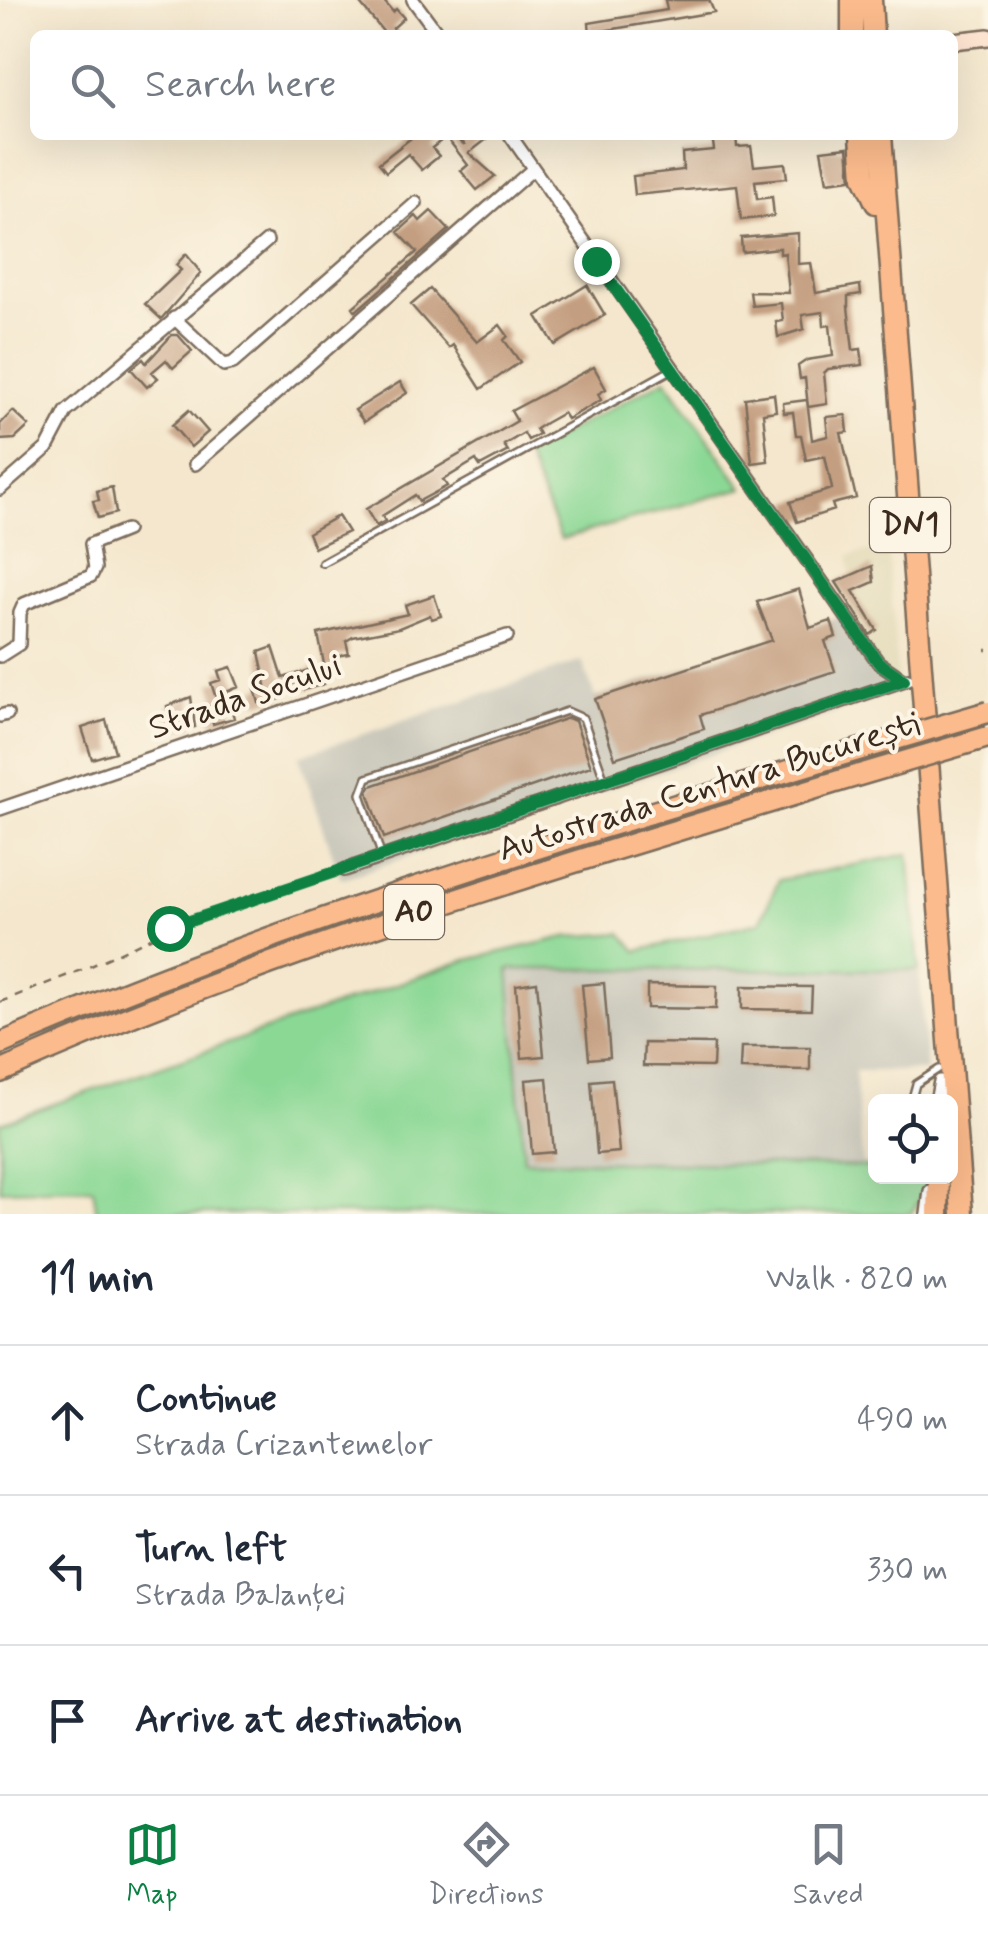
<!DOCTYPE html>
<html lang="en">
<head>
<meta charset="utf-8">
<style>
  body { margin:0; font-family:Mynerve,sans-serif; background:#f2f2f3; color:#1f2937 }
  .controls { position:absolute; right:30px; bottom:30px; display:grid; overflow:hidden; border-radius:15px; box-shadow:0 10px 40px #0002 }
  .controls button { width:90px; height:90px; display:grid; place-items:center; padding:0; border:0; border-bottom:2px solid #e0e1e3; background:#fff; color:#1f2937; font:50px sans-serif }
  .stop { position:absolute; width:30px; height:30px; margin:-22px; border:8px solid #0b8043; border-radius:50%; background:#fff }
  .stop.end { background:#0b8043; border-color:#fff; box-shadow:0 2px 10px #0008 }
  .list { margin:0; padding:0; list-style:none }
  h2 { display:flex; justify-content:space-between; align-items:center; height:130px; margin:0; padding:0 40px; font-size:42px }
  h2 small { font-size:32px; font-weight:400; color:#747a83 }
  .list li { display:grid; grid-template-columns:65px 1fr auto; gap:30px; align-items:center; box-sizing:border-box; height:150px; padding:0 40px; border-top:2px solid #e0e1e3 }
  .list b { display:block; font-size:38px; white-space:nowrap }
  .list p { margin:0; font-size:32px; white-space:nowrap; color:#747a83 }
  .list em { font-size:32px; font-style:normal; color:#747a83 }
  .icon { flex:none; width:55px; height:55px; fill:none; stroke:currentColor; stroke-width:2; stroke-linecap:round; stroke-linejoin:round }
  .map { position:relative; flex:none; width:988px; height:1214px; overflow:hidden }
  .search { position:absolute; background:#fff; box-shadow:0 10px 40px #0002; left:30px; right:30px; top:30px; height:110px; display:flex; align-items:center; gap:25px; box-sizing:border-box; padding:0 35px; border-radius:15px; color:#747a83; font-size:38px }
  .sheet { height:580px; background:#fff }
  nav { display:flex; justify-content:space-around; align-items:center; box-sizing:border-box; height:140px; border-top:2px solid #e0e1e3; background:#fff; font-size:28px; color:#747a83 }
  nav a { display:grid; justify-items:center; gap:5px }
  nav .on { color:#0b8043 }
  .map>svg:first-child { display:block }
  .built { fill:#e4dbba }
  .industrial { fill:#c6c5b8 }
  .green { fill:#8bd895; stroke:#63815a; stroke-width:2.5 }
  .building { fill:#c49e80 }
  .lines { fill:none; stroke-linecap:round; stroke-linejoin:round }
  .lane-casing { stroke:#7c6c5b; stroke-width:10 }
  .street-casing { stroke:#7c6c5b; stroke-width:16 }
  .secondary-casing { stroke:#7c6c5b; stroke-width:20 }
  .highway-casing { stroke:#7c6c5b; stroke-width:25 }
  .path { stroke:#7c6c5b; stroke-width:2.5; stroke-dasharray:8 8; stroke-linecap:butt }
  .lane { stroke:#fff; stroke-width:5 }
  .street { stroke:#fff; stroke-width:11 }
  .secondary { stroke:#fde4d1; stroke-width:15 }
  .highway { stroke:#fbbb8c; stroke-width:20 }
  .highway-bridge-casing { stroke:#7c6c5b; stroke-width:25; stroke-linecap:butt }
  .highway-bridge { stroke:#fbbb8c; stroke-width:20 }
  .route { stroke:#0b8043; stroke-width:12 }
  .labels { text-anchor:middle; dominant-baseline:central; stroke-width:8; stroke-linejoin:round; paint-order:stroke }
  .shield { fill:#fcf5e5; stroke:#75675a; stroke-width:2.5 }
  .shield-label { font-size:32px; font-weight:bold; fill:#3b2a1e }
  .street-label { font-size:35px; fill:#3b2a1e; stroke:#fcf5e5 }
</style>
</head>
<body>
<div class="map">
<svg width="988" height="1214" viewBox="0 0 988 1214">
  <rect width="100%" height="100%" fill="#fcf5e5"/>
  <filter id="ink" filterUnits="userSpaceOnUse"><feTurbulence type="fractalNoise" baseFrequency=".01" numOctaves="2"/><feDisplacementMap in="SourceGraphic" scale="20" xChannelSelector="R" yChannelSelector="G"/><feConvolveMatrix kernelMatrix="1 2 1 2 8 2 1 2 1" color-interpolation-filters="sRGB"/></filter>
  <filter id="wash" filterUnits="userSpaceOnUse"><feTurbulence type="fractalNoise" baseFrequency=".0048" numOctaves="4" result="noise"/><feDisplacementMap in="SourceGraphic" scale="40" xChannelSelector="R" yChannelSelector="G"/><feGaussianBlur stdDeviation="2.25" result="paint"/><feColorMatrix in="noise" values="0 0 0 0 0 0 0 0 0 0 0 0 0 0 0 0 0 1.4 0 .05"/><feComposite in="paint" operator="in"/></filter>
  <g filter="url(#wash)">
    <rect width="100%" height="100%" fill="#f4e7cd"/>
    <path class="built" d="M888 547 898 688 893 693 840 617 852 612 831 584 851 573 848 556Z"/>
    <path class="industrial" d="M840 617 893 693 341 879 299 756 582 661 595 697Z
      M509 968 919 970 927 1071H855L863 1167 524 1160Z"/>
    <path class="green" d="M666 379 743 488 561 539 525 454Z
      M909 854 919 970 509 969 524 1160 875 1167 876 1176 932 1177 911 1214H97L93 1188 0 1190V1123L463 961 566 937 622 933 637 951 760 922 779 880Z"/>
    <g id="blocks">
      <path class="building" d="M357 0H383L393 12 396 9 404 18 393 28 399 35H386Z
        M665 0H709L714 12 590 33 589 23 667 10Z
        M415 135H448L432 148 439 156 422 170 408 154 386 172 379 163Z
        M457 135H492L469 153 495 176 477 190 461 171 468 165 450 142 455 138 465 145Z
        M712 135H736L737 147 751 146 754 166 785 163 787 178 755 181 757 199 772 197 774 216 741 220 737 185 635 195 633 176 683 170 682 153 714 150Z
        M848 147 851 179 827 182 821 150Z
        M431 211 449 230 356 311 353 307 417 252 398 232 416 216 420 221Z
        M798 233V264L811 263 816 293 860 285 861 294 848 296V307L853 350 861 349 863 365 828 369 824 373 827 404 808 407 805 378 800 379 798 366 807 360 833 356 830 325 824 326 823 312 802 315 804 329 778 337 776 322 783 321 781 303 752 306 750 292 789 293 785 253 780 254V248L742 252 741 238Z
        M186 254 201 273 161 319 145 304 181 270 176 265Z
        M587 285 605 315 555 345 537 316Z
        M430 289 477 342 500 325 508 336 504 340 520 362 481 389 453 345 449 348 411 305Z
        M172 335H178L192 351 173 368 166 360 152 372 158 378 147 387 131 369 143 359 146 363Z
        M594 367 606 389 598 394 601 400 567 419 563 413 545 423 536 429 539 434 528 440 524 433 504 445 508 451 480 466 476 460 443 480 447 486 419 501 415 495 382 516 385 521 376 526 366 509 517 421 511 411Z
        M400 382 407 393 364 422 355 410Z
        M774 394 776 411 763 413 768 461 752 463 745 398Z
        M807 400 812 440 828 436 826 417 846 415 848 432 841 433 856 498 832 504 834 510 797 522 790 502 832 489 825 456 806 460 801 435H796L793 412 784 413 783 403Z
        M189 410 208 432 191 447 172 425Z
        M13 411 29 426 15 439 0 440V424Z
        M112 487 116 513 98 518 93 501 99 500 97 491Z
        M338 516 348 532 314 548 308 533Z
        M872 566 874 582 853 591 877 630 870 635 836 582Z
        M799 589 810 628 831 621 836 637 825 641 835 671 700 715 704 729 615 758 595 699 772 640 757 602Z
        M434 595 441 616 432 619 430 615 399 628 353 637 346 641 349 654 336 656 338 666 325 669 318 634 408 614 405 605Z
        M273 647 283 678 318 667 324 684 304 690 301 681 281 687 280 699 259 703 255 689 266 685 259 652Z
        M231 667 239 687 226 692 234 718 213 724 208 708 218 704 211 683 221 680 218 671Z
        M191 697 195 727 171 731 167 706Z
        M568 718 575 721 591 766 384 838 368 792 371 786Z
        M106 720 115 752 92 759 82 728Z
        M537 982 544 1056 522 1058 516 985Z
        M604 983 610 1057 589 1059 582 985Z
        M647 985 717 986 716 1009 647 1008Z
        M742 986 812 987 811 1010 742 1009Z
        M644 1043 714 1044 713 1067 643 1066Z
        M741 1047H810V1070L740 1069Z
        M547 1078 554 1152 532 1154 526 1080Z
        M612 1079 619 1152 597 1154 591 1081Z"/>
    </g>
  </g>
  <g filter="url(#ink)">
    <use href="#blocks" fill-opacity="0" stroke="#7c6c5b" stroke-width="2.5"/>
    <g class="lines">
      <g class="lane-casing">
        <path id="lane" d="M322 563 671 370
          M381 854 361 794 367 778 567 711 583 718 605 781
          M911 1102 916 1084 939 1069"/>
      </g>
      <g class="street-casing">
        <path id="street" d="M413 0 439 35
          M510 135 878 662 904 680
          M174 318 224 365 233 363 416 203
          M195 464 533 169
          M0 489 47 448 66 412 267 241
          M0 656 19 644 20 613 24 604 91 576 95 568 91 544 126 530
          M0 716 7 714
          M0 809 507 636
          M344 870 908 679
          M936 1102 940 1081
          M927 1214 930 1191"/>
      </g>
      <g class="secondary-casing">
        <path id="secondary" d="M953 41 988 37"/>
      </g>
      <g class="highway-casing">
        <path id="highway" d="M852 0V35
          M871 0 873 35
          M861 135 864 177 876 203
          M881 135 962 1214
          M0 1044C269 927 550 843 831 758
          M0 1072C271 950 555 868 839 781
          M938 1214 939 1176"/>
      </g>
      <path class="path" d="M986 650H988
        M0 1002 91 966 201 914 333 872"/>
      <use href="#lane" class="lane"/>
      <use href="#street" class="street"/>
      <use href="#secondary" class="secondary"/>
      <use href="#highway" class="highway"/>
      <g class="highway-bridge-casing">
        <path id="highway-bridge" d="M831 758 988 712
          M839 781 988 737"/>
      </g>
      <use href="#highway-bridge" class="highway-bridge"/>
    </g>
  </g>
  <g class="lines" filter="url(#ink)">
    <path class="route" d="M169 928 904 680 878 662 596 261"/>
  </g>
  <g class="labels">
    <g class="shield">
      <rect x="870" y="498" width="80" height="54" rx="8"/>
      <rect x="384" y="885" width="60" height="54" rx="8"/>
    </g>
    <g class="shield-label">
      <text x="910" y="525">DN1</text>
      <text x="414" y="912">A0</text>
    </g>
    <g class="street-label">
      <text transform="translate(245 697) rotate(-19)">Strada Socului</text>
      <text transform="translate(709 787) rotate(-17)">Autostrada Centura București</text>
    </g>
  </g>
</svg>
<div class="controls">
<button><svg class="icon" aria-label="locate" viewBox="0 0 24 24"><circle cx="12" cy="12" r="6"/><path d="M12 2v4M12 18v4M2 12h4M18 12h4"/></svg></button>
</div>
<div class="stop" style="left:169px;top:928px"></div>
<div class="stop end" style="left:596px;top:261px"></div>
<div class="search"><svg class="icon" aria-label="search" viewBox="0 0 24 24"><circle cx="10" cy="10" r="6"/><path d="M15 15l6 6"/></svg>Search here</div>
</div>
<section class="sheet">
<h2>11 min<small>Walk · 820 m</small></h2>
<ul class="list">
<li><svg class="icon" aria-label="ahead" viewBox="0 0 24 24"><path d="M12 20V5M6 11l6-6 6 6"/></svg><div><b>Continue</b><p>Strada Crizantemelor</p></div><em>490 m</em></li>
<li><svg class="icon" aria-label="left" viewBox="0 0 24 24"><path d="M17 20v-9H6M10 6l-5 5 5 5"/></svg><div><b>Turn left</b><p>Strada Balanței</p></div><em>330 m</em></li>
<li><svg class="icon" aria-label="arrive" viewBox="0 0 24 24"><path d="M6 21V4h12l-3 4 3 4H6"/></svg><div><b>Arrive at destination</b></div></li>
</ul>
</section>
<nav>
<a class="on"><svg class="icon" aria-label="map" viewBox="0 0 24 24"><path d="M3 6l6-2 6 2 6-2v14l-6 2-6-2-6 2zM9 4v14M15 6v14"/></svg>Map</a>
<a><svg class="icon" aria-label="directions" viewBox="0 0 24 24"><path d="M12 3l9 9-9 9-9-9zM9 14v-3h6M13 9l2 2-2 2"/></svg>Directions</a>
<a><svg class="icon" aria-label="saved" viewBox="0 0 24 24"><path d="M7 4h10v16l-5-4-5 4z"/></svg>Saved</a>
</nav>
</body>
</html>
